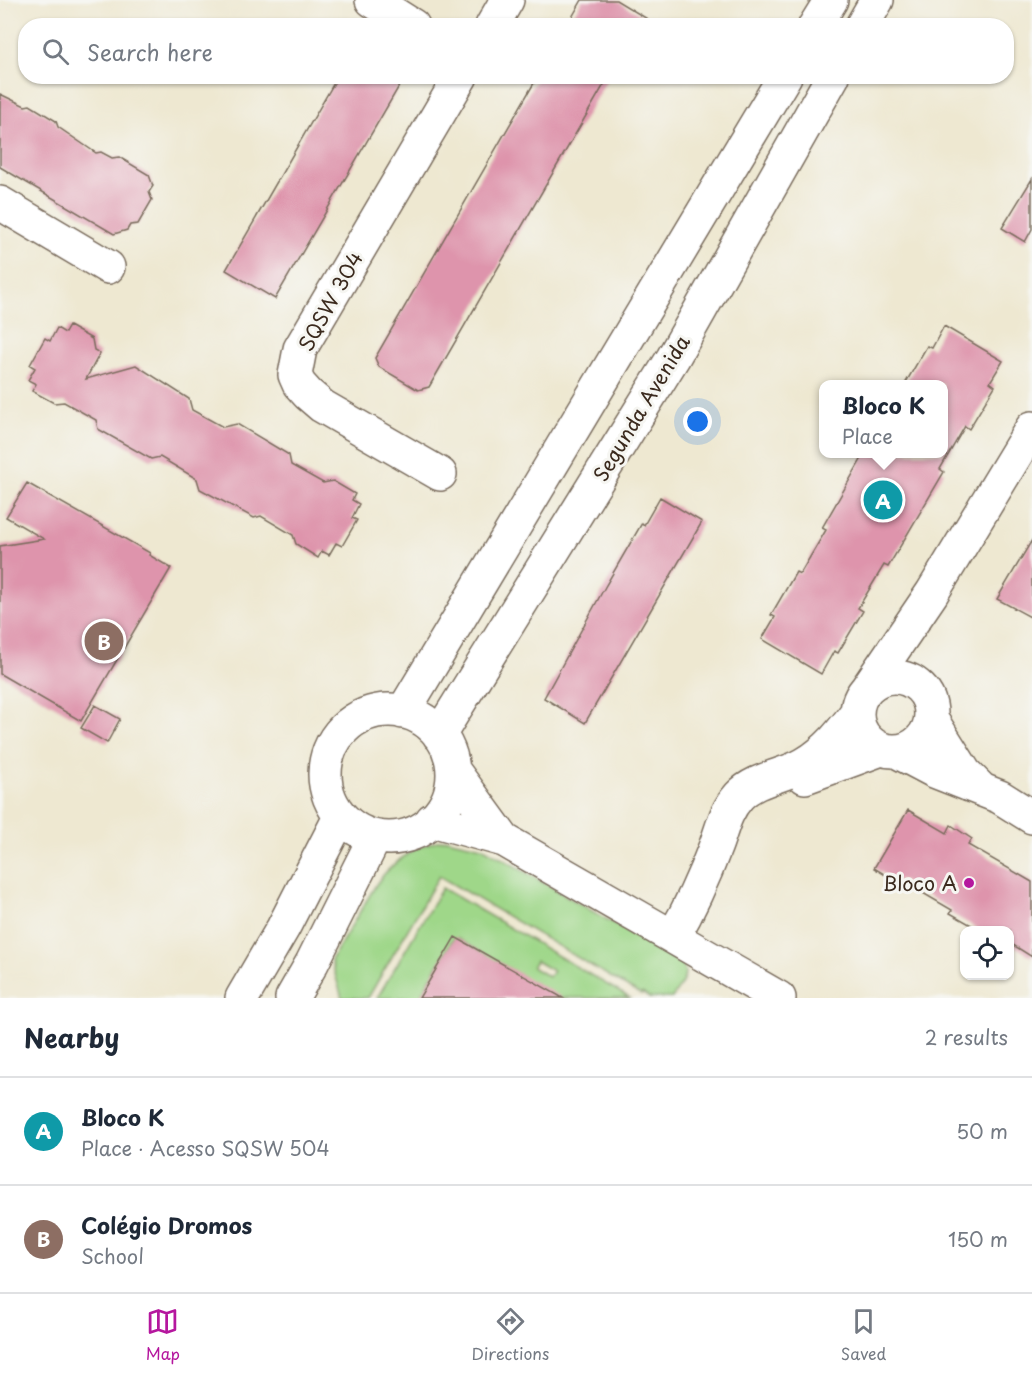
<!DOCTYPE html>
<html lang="en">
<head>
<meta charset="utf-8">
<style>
  body { margin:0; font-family:"Playpen Sans",sans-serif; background:#f2f2f3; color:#1f2937 }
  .controls { position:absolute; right:18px; bottom:18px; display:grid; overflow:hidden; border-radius:12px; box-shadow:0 2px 4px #0004 }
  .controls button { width:54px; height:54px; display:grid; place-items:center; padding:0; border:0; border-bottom:2px solid #e0e1e3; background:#fff; color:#1f2937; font:30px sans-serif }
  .you { position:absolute; left:698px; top:422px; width:21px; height:21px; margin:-15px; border:4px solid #fff; border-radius:50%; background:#1a73e8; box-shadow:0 0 0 9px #1a73e833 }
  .badge { display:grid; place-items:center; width:39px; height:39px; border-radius:50%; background:#b5179e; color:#fff; font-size:20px; font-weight:700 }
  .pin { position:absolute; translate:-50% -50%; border:3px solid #fff; box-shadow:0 2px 6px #0006 }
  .popup { position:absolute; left:819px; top:380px; width:129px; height:78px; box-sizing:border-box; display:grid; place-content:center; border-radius:12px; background:#fff; filter:drop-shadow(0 2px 4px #0005); font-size:20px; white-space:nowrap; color:#747a83 }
  .popup b { font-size:22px; color:#1f2937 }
  .popup::after { content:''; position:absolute; left:50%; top:100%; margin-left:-12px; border:12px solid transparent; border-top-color:#fff }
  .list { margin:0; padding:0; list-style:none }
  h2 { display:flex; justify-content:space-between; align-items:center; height:78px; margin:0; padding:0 24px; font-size:26px }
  h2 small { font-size:20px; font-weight:400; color:#747a83 }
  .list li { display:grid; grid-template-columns:39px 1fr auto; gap:18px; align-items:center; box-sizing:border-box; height:108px; padding:0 24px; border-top:2px solid #e0e1e3 }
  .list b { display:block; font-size:22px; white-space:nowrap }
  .list p { margin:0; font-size:20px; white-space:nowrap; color:#747a83 }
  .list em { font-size:20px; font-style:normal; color:#747a83 }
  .icon { flex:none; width:33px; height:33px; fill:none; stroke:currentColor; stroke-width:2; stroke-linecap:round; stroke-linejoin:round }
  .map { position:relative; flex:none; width:1032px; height:998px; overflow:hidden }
  .search { position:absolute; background:#fff; box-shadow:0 2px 4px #0004; left:18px; right:18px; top:18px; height:66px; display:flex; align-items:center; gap:15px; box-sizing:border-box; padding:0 21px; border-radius:24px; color:#747a83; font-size:22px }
  .sheet { height:294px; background:#fff }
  nav { display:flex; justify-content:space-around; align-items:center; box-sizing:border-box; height:84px; border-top:2px solid #e0e1e3; background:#fff; font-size:16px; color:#747a83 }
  nav a { display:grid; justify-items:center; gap:3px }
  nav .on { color:#b5179e }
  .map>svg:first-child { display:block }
  .green { fill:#9fd789; stroke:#6d8054; stroke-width:1.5; fill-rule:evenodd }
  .building { fill:#de94ac }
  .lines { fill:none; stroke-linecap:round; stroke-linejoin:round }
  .minor-casing { stroke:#7a6c5d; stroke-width:36 }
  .minor { stroke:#fff; stroke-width:33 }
  .poi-dot { fill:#b5179e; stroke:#f6f6f2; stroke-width:2 }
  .labels { text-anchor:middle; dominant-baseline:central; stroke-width:6; stroke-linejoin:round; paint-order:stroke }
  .street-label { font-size:20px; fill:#3b2a1e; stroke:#f6f6f2 }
  .poi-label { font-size:20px; fill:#3b2a1e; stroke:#f6f6f2; text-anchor:end }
</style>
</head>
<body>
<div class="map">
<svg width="1032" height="998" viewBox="0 0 1032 998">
  <rect width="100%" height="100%" fill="#f6f6f2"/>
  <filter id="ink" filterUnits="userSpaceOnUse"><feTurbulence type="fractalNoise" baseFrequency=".0167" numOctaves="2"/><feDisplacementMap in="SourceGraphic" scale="12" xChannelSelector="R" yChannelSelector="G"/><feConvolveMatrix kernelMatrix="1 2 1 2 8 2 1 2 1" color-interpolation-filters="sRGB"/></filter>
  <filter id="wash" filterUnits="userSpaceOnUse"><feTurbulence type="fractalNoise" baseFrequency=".008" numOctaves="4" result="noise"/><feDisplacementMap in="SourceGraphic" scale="24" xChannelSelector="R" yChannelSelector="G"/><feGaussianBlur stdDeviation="1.35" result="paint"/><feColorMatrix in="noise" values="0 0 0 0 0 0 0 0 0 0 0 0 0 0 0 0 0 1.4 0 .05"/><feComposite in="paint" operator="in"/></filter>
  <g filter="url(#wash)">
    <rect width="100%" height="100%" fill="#eee8d1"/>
    <path class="green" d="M447 839 482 847 683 964C689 978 679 987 672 998H650L642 993 641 995 439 876 368 998H342L331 960 377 883C394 860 419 843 447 839Z
      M442 888 630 998H560L457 938 453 939 419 998H377ZM536 961 553 971 549 977 532 967Z"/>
    <g id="blocks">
      <path class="building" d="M582 0H616L659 26H567Z
        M338 76H405L275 299 226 270Z
        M538 76H609L429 387 418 390 379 367 375 358Z
        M0 94 25 106 30 105 56 121 58 127 96 153 101 152 112 158 119 157 149 175 153 186 149 192 152 200 138 224 130 225 127 230 114 234 0 167Z
        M1032 179V229L1025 242 1002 228Z
        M69 326 92 339 94 350 100 353 86 379 136 365 189 399 192 410 223 427 237 424 289 455 291 465 323 483 333 481 355 494 352 500 359 504 352 518 357 520 342 546 336 543 329 555 322 551 318 558 296 544 293 535 261 516 254 518 200 489 197 479 160 457 151 459 98 429 96 420 64 402 54 403 32 391 36 384 28 380 35 368 30 365 45 338 50 341 57 328 65 333Z
        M944 326 1003 361 990 382 995 386 969 429 965 426 940 469 944 472 888 567 884 565 858 608 863 611 838 653 834 651 821 674 762 639 775 617 771 615 796 572 800 574 826 530 822 528 865 453H943V384H905L927 346 932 348Z
        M27 483 150 553 149 555 171 568 81 721 0 674V546L44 539 6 517Z
        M660 497 702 522 585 723 544 698 606 585 642 523 644 525Z
        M1032 540V618L997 599Z
        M95 705 120 719 107 743 81 728Z
        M908 810 947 833 951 825 972 839 968 845 1032 882V957L1010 943V930H980L950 913 952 910 899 879 897 882 874 868Z
        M455 937 478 950 563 998H419Z"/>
    </g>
  </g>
  <g filter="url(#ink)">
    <use href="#blocks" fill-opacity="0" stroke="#7a6c5d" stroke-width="1.5"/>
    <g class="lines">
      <g class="minor-casing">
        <path id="minor" d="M372 0 413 26
          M492 26 507 0
          M815 26 831 0
          M862 26 877 0
          M0 203 108 267
          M440 474 322 406 308 394 299 384 295 375 300 349 461 76
          M857 714a37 37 0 1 1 74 0a37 37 0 1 1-74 0Z
          M866 690 932 593 1032 428
          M325 774a64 64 0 1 1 128 0a64 64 0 1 1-128 0Z
          M403 712 785 76
          M931 719 965 773 981 789
          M439 735 673 358 833 76
          M898 752 934 771 1000 797 1032 817
          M453 770 504 840
          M805 777 881 749
          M432 820 504 840 779 998
          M673 937C690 908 704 877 716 845 723 826 725 812 739 796 756 778 785 776 805 764 828 750 842 732 857 712
          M242 998 283 928 340 817
          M292 998 312 963 375 837"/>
      </g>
      <use href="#minor" class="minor"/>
    </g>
  </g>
  <circle class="poi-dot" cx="969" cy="883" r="6"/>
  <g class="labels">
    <g class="street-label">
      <text transform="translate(330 301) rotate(-61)">SQSW 304</text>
      <text transform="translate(641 408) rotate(-59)">Segunda Avenida</text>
    </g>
    <g class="poi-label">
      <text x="957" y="883">Bloco A</text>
    </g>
  </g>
</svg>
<div class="controls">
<button><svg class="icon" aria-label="locate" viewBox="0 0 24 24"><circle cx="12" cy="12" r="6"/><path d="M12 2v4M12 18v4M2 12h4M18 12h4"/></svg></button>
</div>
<div class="you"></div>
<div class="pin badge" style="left:883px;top:500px;background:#0f9aa8">A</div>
<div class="popup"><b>Bloco K</b>Place</div>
<div class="pin badge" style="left:104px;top:641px;background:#8d6e63">B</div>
<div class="search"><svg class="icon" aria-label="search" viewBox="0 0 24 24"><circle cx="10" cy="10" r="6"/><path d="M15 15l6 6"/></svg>Search here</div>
</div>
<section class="sheet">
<h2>Nearby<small>2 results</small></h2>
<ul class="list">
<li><span class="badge" style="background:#0f9aa8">A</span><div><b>Bloco K</b><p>Place · Acesso SQSW 504</p></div><em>50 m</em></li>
<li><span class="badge" style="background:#8d6e63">B</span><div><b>Colégio Dromos</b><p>School</p></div><em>150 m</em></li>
</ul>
</section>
<nav>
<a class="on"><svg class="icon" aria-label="map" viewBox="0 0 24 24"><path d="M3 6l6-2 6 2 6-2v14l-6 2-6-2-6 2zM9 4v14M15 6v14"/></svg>Map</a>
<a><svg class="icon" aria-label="directions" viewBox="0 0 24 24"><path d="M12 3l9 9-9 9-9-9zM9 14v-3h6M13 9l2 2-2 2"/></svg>Directions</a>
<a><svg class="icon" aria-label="saved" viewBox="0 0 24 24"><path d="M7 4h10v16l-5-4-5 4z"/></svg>Saved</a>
</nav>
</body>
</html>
